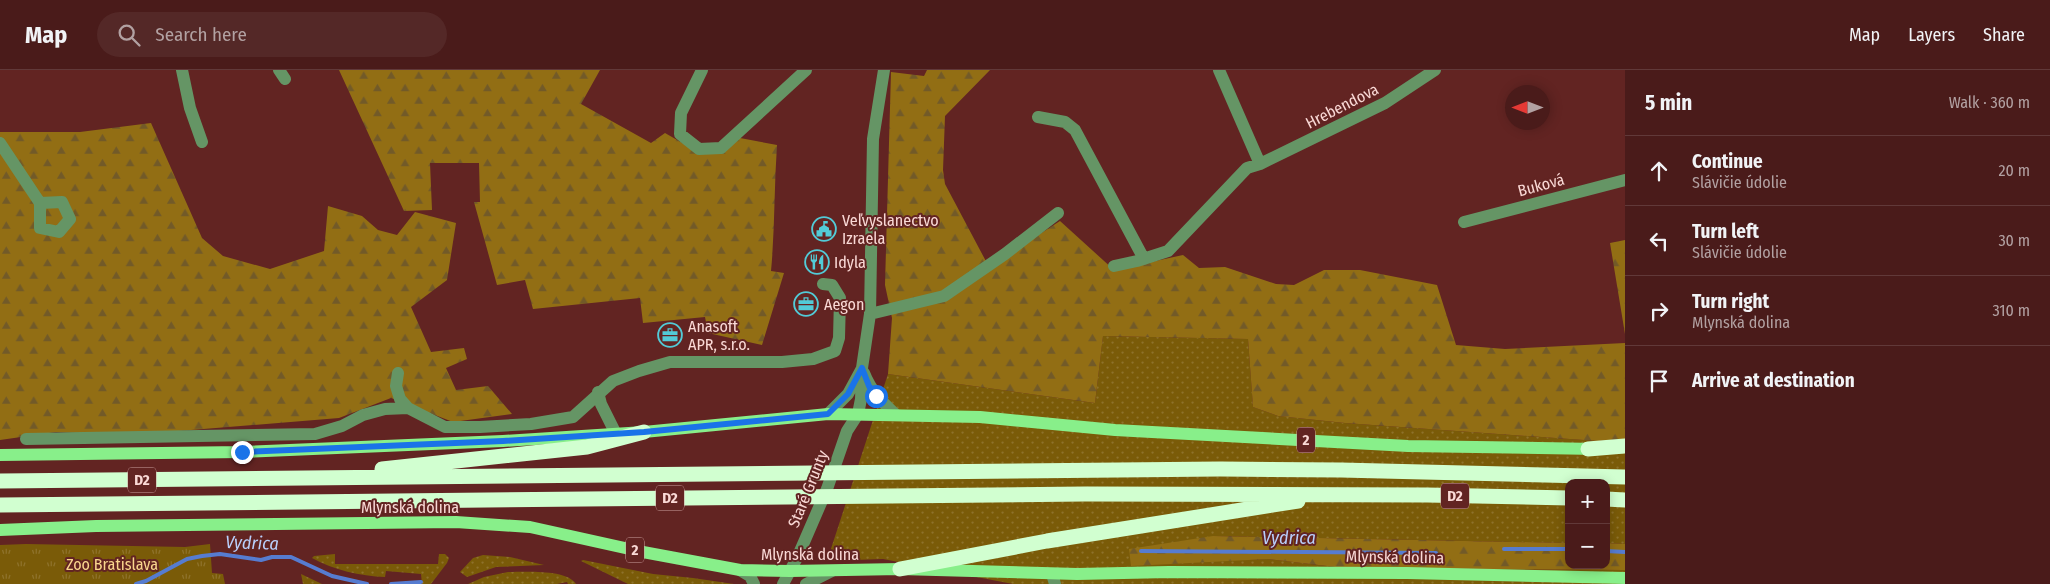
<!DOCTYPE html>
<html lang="en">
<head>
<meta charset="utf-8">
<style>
  body { margin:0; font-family:"Fira Sans Condensed",sans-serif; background:#542827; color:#f1f3f6 }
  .controls { position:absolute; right:15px; bottom:15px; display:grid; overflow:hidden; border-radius:10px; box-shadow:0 2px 12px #0003 }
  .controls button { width:45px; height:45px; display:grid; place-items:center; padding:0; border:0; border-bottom:1px solid #613939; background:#4a1b1a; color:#f1f3f6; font:25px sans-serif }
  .compass { position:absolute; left:1505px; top:15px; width:45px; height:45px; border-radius:50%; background:#4a1b1a; box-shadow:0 2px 12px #0003; rotate:270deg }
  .stop { position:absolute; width:15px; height:15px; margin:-11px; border:4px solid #1a73e8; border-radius:50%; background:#fff }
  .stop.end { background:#1a73e8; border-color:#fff; box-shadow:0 1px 5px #0008 }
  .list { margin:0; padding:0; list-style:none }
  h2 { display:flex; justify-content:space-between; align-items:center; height:65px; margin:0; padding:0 20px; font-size:21px }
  h2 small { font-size:16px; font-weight:400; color:#b2a1a2 }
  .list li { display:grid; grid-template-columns:32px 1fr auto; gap:15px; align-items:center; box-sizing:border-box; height:70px; padding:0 20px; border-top:1px solid #613939 }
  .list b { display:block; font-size:19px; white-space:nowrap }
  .list p { margin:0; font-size:16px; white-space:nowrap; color:#b2a1a2 }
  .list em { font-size:16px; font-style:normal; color:#b2a1a2 }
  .icon { flex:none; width:28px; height:28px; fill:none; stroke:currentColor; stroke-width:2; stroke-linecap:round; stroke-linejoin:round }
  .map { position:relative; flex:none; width:1625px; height:514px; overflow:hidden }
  header { display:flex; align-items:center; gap:30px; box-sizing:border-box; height:70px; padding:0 25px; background:#4a1b1a; border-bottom:1px solid #613939 }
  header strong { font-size:24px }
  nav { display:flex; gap:28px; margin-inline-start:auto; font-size:18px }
  .search { width:350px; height:45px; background:#542827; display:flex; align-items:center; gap:12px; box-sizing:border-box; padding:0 18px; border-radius:28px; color:#b2a1a2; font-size:19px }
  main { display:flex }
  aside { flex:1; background:#4a1b1a }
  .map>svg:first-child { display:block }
  .grass { fill:url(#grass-dots) }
  .forest { fill:url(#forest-firs) }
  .park { fill:url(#park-tufts) }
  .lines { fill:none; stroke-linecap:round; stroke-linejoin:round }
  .stream { stroke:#567cd0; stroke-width:4 }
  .minor { stroke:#659565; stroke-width:12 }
  .major { stroke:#88ef8a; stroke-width:12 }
  .highway { stroke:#d1ffd0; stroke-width:15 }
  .route { stroke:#1a73e8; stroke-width:6 }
  .labels { text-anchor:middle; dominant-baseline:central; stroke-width:4; stroke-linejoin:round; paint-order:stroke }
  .shield { fill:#622422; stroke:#cca3a0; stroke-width:1 }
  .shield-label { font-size:15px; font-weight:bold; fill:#fad9d6 }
  .street-label { font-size:16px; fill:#fad9d6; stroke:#622422 }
  .poi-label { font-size:16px; fill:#fad9d6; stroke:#622422; text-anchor:start }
  .park-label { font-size:16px; fill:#f9d68d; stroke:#622422 }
  .water-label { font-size:18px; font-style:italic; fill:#b9cffb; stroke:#622422 }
</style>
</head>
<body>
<header>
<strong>Map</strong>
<div class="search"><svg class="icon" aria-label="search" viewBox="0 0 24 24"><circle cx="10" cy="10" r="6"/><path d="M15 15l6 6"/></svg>Search here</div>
<nav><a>Map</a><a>Layers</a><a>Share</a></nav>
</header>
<main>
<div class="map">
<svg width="1625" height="514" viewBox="0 0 1625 514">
  <defs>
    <pattern id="grass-dots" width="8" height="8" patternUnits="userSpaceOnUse" patternTransform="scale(1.25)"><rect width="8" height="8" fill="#7a5b08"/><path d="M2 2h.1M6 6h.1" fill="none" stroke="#8e722b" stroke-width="1.8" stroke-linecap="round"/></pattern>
    <pattern id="forest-firs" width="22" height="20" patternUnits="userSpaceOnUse" patternTransform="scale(1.25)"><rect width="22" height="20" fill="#926e14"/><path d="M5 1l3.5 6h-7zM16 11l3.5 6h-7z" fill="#725a28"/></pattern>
    <pattern id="park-tufts" width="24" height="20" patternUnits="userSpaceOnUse" patternTransform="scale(1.25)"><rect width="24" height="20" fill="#7a5b08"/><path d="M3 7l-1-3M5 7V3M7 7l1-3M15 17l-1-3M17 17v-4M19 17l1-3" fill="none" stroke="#8e722b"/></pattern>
  </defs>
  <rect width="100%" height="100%" fill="#622422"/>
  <path class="grass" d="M1103 266 1248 269 1253 337 1278 346 1345 353 1598 371 1625 369V474L1606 473V413H1569V473L1213 466 1203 491 1268 489 1344 498 1625 500V514H1013L883 489 827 491 888 304 1095 333Z
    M335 484V494H438L439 484H445L449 488 447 493 431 514H422L421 504 386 501 385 507C360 506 334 500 312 488L314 486Z
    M483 485 510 487 544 495 496 497 467 507 460 502 473 488Z
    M583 490 653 504 693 508 734 514H628L581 491Z
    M508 502C525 502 567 499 576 514H568L567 512 557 514H468L484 507Z
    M301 504 322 514H303Z"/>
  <path class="forest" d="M339 0H600L581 34 651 73 665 63 698 82 740 68 777 75C774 117 775 159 771 201L784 203 762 275 708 263 705 247 643 253 640 228 533 239 525 210 497 215 474 132H480L479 93H430L432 140 404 141Z
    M927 0H990L945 46 943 100 945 114 989 197 1060 151 1114 200 1183 185 1199 198 1225 197 1276 214 1294 215 1324 200H1360L1437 215 1456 275 1505 279 1625 273V369L1598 371 1345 353 1278 346 1253 337 1248 269 1103 266 1095 333 888 304 892 248 885 215 891 2 924 6Z
    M151 53 202 168 223 186 270 199 324 181 328 136 362 146 378 160 397 165 415 142 456 153 447 210 411 237 431 282 464 278 467 289 446 298 456 320 488 316 512 344 453 352 391 328 339 348 129 365 56 362 0 370V62H80Z
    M1625 170V264L1610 173Z
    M1213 466 1569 473V495H1606V473L1625 474V500L1344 498 1268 489 1131 496 1129 479Z"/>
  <path class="park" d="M26 474 185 477 210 474 212 503 223 504 225 514H0V475Z"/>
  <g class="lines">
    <path class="stream" d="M1504 479H1569
      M1141 481 1436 483
      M1606 481 1625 482
      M136 514 146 511 187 489 202 486 220 484 261 490 272 487H291L332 506 367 514
      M391 514 421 512"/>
    <path class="minor" d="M182 0 190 38 202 72
      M279 0 285 9
      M702 0 681 43 680 64 699 79 721 78 806 0
      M1219 0 1260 94
      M1038 47 1065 52 1075 60 1144 189
      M0 73 40 133V158L59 162 70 149 62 132 40 133
      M1464 152 1625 110
      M1114 196 1137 191 1168 181 1247 98 1260 94 1385 33 1435 0
      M870 244 944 226 1005 184 1058 143
      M398 303 396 316 400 329 408 338 445 357H480L531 354 573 347 613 311 639 301 670 292H782L813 289 835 281 839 268 840 228 832 215 823 214
      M864 303C871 321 882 332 896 345
      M598 322 601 334 616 364
      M828 344 848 324 861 300
      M26 369 315 364 342 356 363 345 385 339 408 338
      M740 500 750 506 754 514
      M1052 504 1055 514
      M783 514 798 486 827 419 847 361 858 344 861 329 862 298 870 244 873 69 884 0
      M806 514 832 501"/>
    <path class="major" d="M0 385 242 382 503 371 644 362 828 344 980 347 1115 360 1408 376 1598 379
      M0 460 96 456 456 452 530 457 643 482 740 500 790 501 900 499 1077 504 1169 502 1407 503 1625 508"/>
    <path class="highway" d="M1588 379 1625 376
      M382 399 587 377 644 362
      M0 411 1220 399 1341 400 1625 407
      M1606 429 1625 430
      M0 435 1085 424 1427 425 1569 428
      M900 499 1047 471 1298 431"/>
  </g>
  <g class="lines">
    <path class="route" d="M242 382 503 371 644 362 828 344 848 324 862 298 869 316 876 326"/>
  </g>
  <defs>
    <g id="civic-ring" transform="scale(1.25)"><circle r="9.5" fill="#622422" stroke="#52cbd7" stroke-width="1.5"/><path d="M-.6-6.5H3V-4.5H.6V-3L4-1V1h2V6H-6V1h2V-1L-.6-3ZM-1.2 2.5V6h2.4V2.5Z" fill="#52cbd7"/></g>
    <g id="restaurant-ring" transform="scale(1.25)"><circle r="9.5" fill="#622422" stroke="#52cbd7" stroke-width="1.5"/><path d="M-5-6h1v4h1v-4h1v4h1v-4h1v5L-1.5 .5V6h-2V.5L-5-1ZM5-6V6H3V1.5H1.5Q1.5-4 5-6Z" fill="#52cbd7"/></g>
    <g id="office-ring" transform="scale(1.25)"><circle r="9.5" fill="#622422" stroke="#52cbd7" stroke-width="1.5"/><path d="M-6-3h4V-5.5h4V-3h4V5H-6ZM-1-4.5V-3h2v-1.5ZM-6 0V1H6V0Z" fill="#52cbd7"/></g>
  </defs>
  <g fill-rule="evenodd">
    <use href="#civic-ring" x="824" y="159"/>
    <use href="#restaurant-ring" x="817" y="192"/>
    <use href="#office-ring" x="806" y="234"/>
    <use href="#office-ring" x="670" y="265"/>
  </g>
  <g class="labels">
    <g class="shield">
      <rect x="1297" y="357.5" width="18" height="25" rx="4"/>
      <rect x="128" y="397.5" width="28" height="25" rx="4"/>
      <rect x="1441" y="413.5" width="28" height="25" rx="4"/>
      <rect x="656" y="415.5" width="28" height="25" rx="4"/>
      <rect x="626" y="467.5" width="18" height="25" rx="4"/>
    </g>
    <g class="shield-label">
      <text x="1306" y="370">2</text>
      <text x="142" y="410">D2</text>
      <text x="1455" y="426">D2</text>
      <text x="670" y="428">D2</text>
      <text x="635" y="480">2</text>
    </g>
    <g class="street-label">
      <text transform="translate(1342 36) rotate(-27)">Hrebendova</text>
      <text transform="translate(1541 115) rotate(-15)">Buková</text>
      <text transform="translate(808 419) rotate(-68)">Staré Grunty</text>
      <text x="410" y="437">Mlynská dolina</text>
      <text x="810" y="484">Mlynská dolina</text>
      <text transform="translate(1395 487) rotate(1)">Mlynská dolina</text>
    </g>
    <g class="poi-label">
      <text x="842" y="150">Veľvyslanectvo<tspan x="842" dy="18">Izraela</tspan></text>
      <text x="834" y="192">Idyla</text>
      <text x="824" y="234">Aegon</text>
      <text x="688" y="256">Anasoft<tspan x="688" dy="18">APR, s.r.o.</tspan></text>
    </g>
    <g class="park-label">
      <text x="112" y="494">Zoo Bratislava</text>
    </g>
    <g class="water-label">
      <text x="1289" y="468">Vydrica</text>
      <text transform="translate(252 473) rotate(2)">Vydrica</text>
    </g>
  </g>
</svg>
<div class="controls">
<button>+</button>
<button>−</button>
</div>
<svg class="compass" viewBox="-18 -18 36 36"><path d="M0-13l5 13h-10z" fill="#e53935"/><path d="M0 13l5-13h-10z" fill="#b2a1a2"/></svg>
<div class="stop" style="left:876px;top:326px"></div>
<div class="stop end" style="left:242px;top:382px"></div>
</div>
<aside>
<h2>5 min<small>Walk · 360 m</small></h2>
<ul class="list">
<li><svg class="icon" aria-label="ahead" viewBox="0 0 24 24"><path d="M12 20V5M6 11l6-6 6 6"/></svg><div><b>Continue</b><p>Slávičie údolie</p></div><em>20 m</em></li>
<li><svg class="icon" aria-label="left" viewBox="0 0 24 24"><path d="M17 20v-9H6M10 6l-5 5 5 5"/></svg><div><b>Turn left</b><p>Slávičie údolie</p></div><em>30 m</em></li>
<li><svg class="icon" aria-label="right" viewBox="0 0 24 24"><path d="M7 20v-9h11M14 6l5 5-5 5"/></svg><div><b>Turn right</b><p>Mlynská dolina</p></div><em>310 m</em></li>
<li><svg class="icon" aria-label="arrive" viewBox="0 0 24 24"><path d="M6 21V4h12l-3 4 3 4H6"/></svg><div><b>Arrive at destination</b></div></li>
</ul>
</aside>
</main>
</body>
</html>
